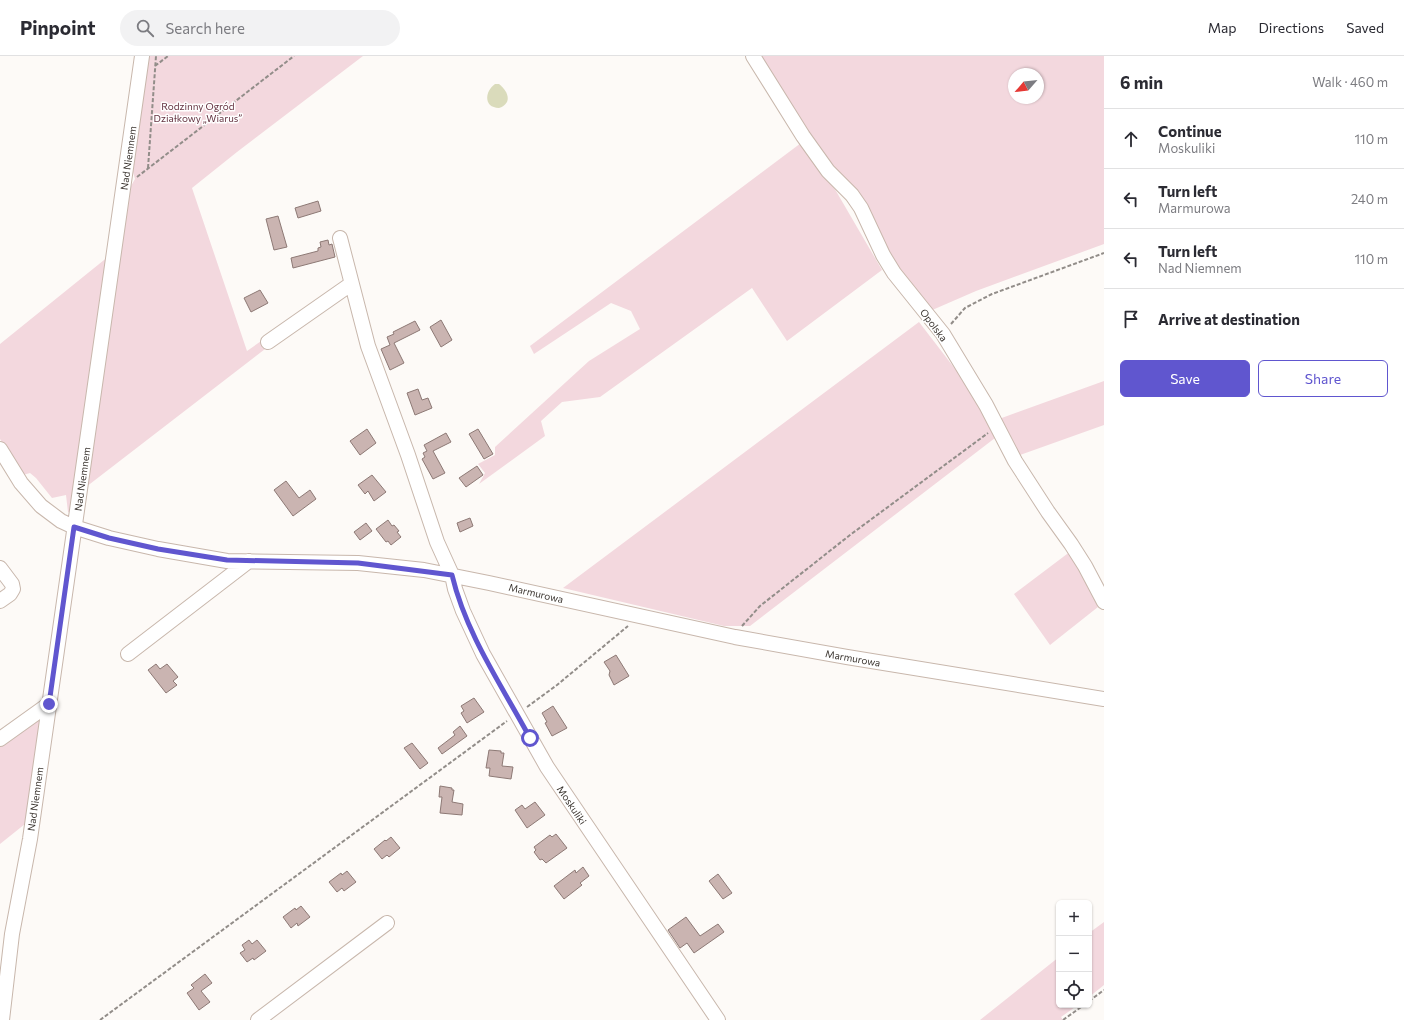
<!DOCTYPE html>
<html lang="en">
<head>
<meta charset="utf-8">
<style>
  body { margin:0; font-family:Commissioner,sans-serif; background:#f2f2f3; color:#2b2b33 }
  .controls { position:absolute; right:12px; bottom:12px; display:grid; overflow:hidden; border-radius:6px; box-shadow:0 1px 3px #0004 }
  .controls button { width:36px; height:36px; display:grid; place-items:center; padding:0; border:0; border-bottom:1px solid #e1e1e2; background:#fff; color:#2b2b33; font:20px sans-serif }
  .compass { position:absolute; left:1008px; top:12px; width:36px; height:36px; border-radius:50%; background:#fff; box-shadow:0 1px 3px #0004; rotate:242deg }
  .stop { position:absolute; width:12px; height:12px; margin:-9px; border:3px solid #6056cf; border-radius:50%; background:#fff }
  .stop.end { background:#6056cf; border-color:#fff; box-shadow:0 1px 4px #0008 }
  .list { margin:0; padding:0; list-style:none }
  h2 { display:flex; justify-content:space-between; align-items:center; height:52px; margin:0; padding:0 16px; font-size:17px }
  h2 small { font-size:13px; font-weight:400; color:#7c7c81 }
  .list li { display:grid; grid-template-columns:26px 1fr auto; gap:12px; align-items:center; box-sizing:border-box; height:60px; padding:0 16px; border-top:1px solid #e1e1e2 }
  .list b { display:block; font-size:15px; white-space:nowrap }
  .list p { margin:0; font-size:13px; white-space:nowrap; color:#7c7c81 }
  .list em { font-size:13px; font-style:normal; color:#7c7c81 }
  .actions { display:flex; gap:8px; padding:12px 16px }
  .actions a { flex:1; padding:9px 0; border:1px solid #6056cf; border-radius:6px; text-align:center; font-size:14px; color:#6056cf }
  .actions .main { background:#6056cf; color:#fff }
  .icon { flex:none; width:22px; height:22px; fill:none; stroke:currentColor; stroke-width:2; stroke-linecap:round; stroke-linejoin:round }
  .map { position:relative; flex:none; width:1104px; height:964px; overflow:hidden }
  header { display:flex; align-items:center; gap:24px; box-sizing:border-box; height:56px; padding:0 20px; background:#fff; border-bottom:1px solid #e1e1e2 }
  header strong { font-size:19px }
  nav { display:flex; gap:22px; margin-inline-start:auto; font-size:14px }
  .search { width:280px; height:36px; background:#f2f2f3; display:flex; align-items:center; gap:10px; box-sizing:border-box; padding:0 14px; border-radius:22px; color:#7c7c81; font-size:15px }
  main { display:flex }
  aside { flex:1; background:#fff }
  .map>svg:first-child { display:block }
  .green { fill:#f3d8de; fill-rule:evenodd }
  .water { fill:#dadbbb }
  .building { fill:#cab4b1; stroke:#8d7975 }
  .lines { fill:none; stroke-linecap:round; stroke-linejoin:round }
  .minor-casing { stroke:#c8b7ac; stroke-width:16 }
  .path { stroke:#928d89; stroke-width:2; stroke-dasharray:4 2; stroke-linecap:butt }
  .minor { stroke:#fff; stroke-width:14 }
  .route { stroke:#6056cf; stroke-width:5 }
  .labels { text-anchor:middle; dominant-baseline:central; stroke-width:3; stroke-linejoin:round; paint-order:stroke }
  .park-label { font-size:10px; fill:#643341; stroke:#fff }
  .street-label { font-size:10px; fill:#3a342f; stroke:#fff }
</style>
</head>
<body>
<header>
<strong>Pinpoint</strong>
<div class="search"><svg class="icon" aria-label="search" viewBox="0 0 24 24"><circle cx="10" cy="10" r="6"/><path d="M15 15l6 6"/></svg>Search here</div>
<nav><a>Map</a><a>Directions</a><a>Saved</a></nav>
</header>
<main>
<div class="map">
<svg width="1104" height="964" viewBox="0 0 1104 964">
  <rect width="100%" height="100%" fill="#fdfaf7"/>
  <path class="green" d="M149 0H363L237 96 192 132 247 295 264 283 269 290 86 431 131 130 135 123 133 116Z
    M761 0H1104V188L976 235 930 255C867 174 815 86 761 0ZM1014 18H1038V42H1014Z
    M801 87 836 135 882 214 787 285 752 232 600 341 562 346 541 365 545 380 479 428 485 417 478 408 495 399V391L589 305 640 273 631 255 611 247 534 298 530 290Z
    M109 200 72 457 68 456 66 439 52 442 36 422 30 417 23 419 0 383V288Z
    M919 266 959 318 984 358 995 382 750 570H724L563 532Z
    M1104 325V369L1020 399 999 363Z
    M1071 495 1086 523 1098 551 1050 589 1014 538Z
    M41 661 25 768 0 788V690Z
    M1104 866V929L1089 941V877Z
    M1059 901V949H1078L1061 961 1063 964H980Z"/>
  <path class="water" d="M495 28H499C508 35 513 47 499 52 484 52 484 36 495 28Z"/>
  <path class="building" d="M318 145 321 155 298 162 295 152Z
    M278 160 287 191 274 194 266 163Z
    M328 184 329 189 332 188 335 201 293 212 291 202 318 195V192L321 191 320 186Z
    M260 234 268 247 251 256 244 242Z
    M441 264 452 284 441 291 430 271Z
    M415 265 420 274 394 287 404 307 390 314 381 293 390 289 387 281 394 278 393 276Z
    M418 333 422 344 428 342 432 352 415 359 407 337Z
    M367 373 376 387 360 399 350 385Z
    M478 373 493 398 484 403 469 378Z
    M446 377 451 386 433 395 445 417 433 423 422 403 425 401 423 397 427 395 424 389Z
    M477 410 483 419 466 431 459 422Z
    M372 419 386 436 374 445 368 435 365 438 358 429Z
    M286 425 299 442 310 434 316 443 293 460 274 434Z
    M470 462 473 470 460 476 457 467Z
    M388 464 392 470 394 469 399 475 397 476 401 481 391 489 388 485 386 486 376 473Z
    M366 467 372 475 360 484 354 476Z
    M616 599 629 620 614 629 609 619 610 615 604 606Z
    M156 608 160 613 167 608 178 621 173 625 177 629 166 637 148 614Z
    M474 642 484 656 467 667 461 657 464 655 461 650Z
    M553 650 567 672 552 680 545 667 547 666 542 657Z
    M460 670 467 680 442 698 438 692 455 679 453 676Z
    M412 687 428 707 420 713 404 692Z
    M489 694 501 695V697H504L502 710 513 711 511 723 489 720 490 712H486Z
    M440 730 452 732V734H454L452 746 463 748 462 759 440 757 442 741H439Z
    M535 746 545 759 527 772 515 754 522 749 525 753Z
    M556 778 567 792 546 807 542 803 540 804 534 796 536 794 534 791 550 779 552 781Z
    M391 781 400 792 389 801 387 799 382 803 374 793 385 784 386 785Z
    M583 811 589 820 580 827 582 829 564 843 554 830 575 814 576 817Z
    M347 815 356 826 344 835 342 832 337 836 329 826 341 817 342 819Z
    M718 818 732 837 723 843 709 825Z
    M301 850 310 861 298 870 297 867 291 872 283 861 295 852 296 854Z
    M686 861 700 880 718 868 724 876 694 897 687 887 680 892 668 874Z
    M249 884 252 888 257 884 266 895 254 904 253 902 247 906 240 897 245 894 242 889Z
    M205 918 212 927 201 935 210 946 199 954 187 937 194 932 191 929Z"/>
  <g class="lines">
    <g class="minor-casing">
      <path id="minor" d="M753 0 803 80 828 115 852 139 861 152 883 199 894 217 943 278 986 349 1015 405 1048 456 1071 488 1085 510 1104 546
        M340 182 368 290 408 399 437 486 452 519 455 533 463 555 483 598 547 711 718 964
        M268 286 351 228
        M0 393 21 427 41 450 61 465 74 471 109 482 158 493 227 505 358 507 424 514 489 527 735 581 847 601 1104 643
        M0 512 12 528 13 533 10 538 0 545
        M128 598 249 505
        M0 683 49 648
        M2 964 12 878 30 783 142 0
        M258 964 387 867"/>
    </g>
    <path class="path" d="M155 10 168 0
      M148 112 156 0
      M137 121 294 0
      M951 268 965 252 992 238 1104 197
      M742 570 760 550 850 479 988 377
      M527 651 557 629 628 570
      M1089 945 1104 934
      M100 964 507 665
      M1063 964 1084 949"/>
    <use href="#minor" class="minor"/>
  </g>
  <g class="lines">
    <path class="route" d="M49 648 74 471 109 482 158 493 227 504 358 507 452 519C466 578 502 630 530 682"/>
  </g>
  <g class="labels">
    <g class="park-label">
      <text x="198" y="50">Rodzinny Ogród<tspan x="198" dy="12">Działkowy „Wiarus”</tspan></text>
    </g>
    <g class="street-label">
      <text transform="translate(128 102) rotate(-82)">Nad Niemnem</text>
      <text transform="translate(934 269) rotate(53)">Opolska</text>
      <text transform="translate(82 423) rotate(-82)">Nad Niemnem</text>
      <text transform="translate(536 537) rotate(13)">Marmurowa</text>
      <text transform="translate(853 602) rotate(10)">Marmurowa</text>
      <text transform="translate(35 743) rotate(-82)">Nad Niemnem</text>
      <text transform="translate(572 749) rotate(56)">Moskuliki</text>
    </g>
  </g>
</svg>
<div class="controls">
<button>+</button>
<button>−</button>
<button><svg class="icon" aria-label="locate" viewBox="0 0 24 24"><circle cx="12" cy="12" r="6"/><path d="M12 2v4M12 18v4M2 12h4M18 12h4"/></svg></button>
</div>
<svg class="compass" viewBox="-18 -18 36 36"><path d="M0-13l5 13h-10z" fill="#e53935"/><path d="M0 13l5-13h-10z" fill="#7c7c81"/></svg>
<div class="stop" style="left:530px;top:682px"></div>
<div class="stop end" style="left:49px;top:648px"></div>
</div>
<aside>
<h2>6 min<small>Walk · 460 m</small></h2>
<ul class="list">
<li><svg class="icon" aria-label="ahead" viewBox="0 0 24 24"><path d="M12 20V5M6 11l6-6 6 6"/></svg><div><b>Continue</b><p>Moskuliki</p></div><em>110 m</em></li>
<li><svg class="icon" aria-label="left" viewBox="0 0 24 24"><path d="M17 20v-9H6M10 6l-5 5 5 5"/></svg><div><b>Turn left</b><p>Marmurowa</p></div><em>240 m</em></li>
<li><svg class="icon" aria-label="left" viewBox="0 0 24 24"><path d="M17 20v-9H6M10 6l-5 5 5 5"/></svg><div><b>Turn left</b><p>Nad Niemnem</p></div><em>110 m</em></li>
<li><svg class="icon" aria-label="arrive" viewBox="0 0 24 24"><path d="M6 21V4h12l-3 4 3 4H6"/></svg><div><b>Arrive at destination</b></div></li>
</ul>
<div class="actions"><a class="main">Save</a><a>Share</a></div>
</aside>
</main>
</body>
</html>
